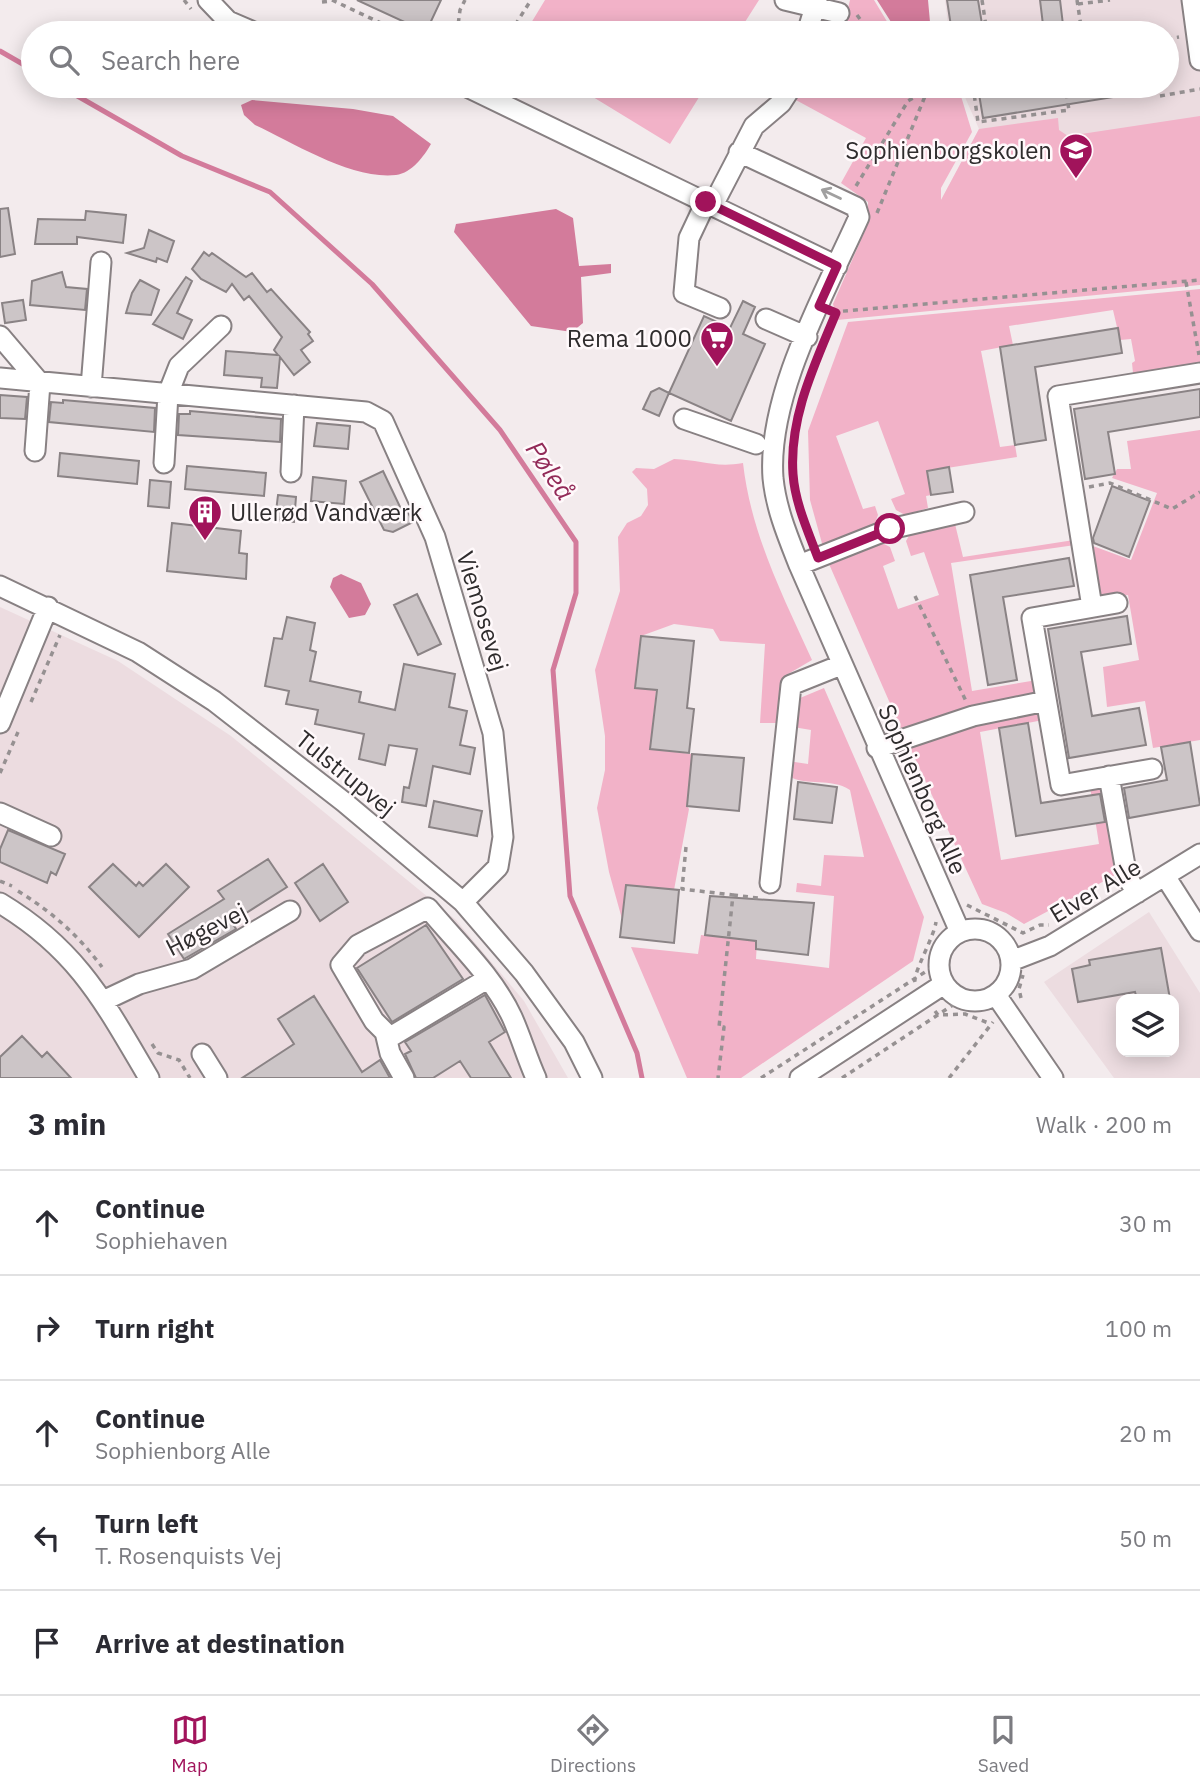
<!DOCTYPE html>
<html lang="en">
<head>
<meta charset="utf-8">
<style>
  body { margin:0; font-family:"IBM Plex Sans",sans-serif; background:#f7f7f7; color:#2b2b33 }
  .controls { position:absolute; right:21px; bottom:21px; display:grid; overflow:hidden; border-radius:14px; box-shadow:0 4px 18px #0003 }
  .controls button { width:63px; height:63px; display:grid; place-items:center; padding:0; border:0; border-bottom:2px solid #e1e1e2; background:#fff; color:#2b2b33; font:35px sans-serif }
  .stop { position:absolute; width:21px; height:21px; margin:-16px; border:5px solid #a1135b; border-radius:50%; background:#fff }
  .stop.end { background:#a1135b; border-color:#fff; box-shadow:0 2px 7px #0008 }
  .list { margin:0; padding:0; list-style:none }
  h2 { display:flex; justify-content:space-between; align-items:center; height:91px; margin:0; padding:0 28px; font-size:30px }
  h2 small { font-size:23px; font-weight:400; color:#7c7c81 }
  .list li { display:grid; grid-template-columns:46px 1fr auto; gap:21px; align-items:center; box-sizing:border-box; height:105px; padding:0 28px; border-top:2px solid #e1e1e2 }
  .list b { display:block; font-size:26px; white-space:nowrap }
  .list p { margin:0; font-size:23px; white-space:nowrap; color:#7c7c81 }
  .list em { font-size:23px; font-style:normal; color:#7c7c81 }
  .icon { flex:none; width:38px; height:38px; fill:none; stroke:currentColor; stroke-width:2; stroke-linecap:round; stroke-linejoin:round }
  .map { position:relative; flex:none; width:1200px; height:1078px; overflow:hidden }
  .search { position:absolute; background:#fff; box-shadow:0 4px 18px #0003; left:21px; right:21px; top:21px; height:77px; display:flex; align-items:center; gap:18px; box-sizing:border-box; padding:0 24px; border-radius:38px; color:#7c7c81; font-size:26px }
  .sheet { height:616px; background:#fff }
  nav { display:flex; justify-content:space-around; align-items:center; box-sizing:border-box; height:98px; border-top:2px solid #e1e1e2; background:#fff; font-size:19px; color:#7c7c81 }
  nav a { display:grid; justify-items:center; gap:4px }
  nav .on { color:#a1135b }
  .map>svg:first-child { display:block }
  .built { fill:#ecdce0; fill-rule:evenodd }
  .green { fill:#f2b2c8 }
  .water { fill:#d37b9b }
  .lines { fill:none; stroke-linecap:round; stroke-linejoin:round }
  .stream { stroke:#d37b9b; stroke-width:5 }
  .building { fill:#ccc5c7; stroke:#8a8385; stroke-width:2 }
  .minor-casing { stroke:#888183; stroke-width:23 }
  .path { stroke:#969192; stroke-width:3.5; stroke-dasharray:5 5; stroke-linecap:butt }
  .minor { stroke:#fff; stroke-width:19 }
  .oneway { stroke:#a1a0a0 }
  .route { stroke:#a1135b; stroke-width:9 }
  .labels { text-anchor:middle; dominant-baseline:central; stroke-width:5; stroke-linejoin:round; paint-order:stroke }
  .poi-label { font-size:24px; fill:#2f2c2d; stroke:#fff9fb; text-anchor:end }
  .street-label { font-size:24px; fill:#2f2c2d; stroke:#fff9fb }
  .water-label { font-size:26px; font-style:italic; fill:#922a58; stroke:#fff9fb }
</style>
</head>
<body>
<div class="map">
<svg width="1200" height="1078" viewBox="0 0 1200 1078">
  <rect width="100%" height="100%" fill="#f3ebed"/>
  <path class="built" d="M945 0H1200V244L924 232 979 129 960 86H1167V33H949Z
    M0 607 118 661 231 736 456 920 524 1001 568 1078H0Z
    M1149 912 1200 993V1078H1114L1044 982ZM1121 999H1174V1052H1121Z"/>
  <path class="green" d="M545 0H759L738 33H525Z
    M850 0H874L894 33H842Z
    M575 86H706L670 144Z
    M802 86H820L858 96 861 86H925L931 95 960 93 972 132 941 188V200L979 129 1058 118 1059 130 1068 136 1200 116V285L837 320 833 304 867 226 868 202 841 183 866 138 794 99Z
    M1200 289V367L1144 376 1143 371 1133 373 1132 363 1135 361 1131 339 1120 340 1113 310 1009 326 1013 345 981 351 1000 447 1015 445 1017 457 928 471 931 495 926 496 928 508 905 515 896 510 891 499 905 494 878 421 836 436 863 509 875 506 878 515 874 526 823 547 810 500 808 431 848 322Z
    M1200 430V740L1153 748 1145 701 1107 707 1103 667 1139 660 1128 595 1097 601 1082 542 1131 560 1157 493 1112 478 1117 469H1131L1127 441Z
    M674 459C701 460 715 468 743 463 751 534 783 596 812 660L783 677 777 723H760L765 644 720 641 713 629 674 624 641 636 635 688 656 690 650 749 692 754 687 806 689 809 674 890 626 885 622 919 609 872 597 808 605 770V736L595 670 620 591 618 537 627 523 641 516 648 505 647 489 632 472 636 468 654 469Z
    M955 524 963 557 1074 540 1075 545 951 563 972 691 1037 680 1038 687 1033 689 1035 698 903 733 829 564 880 542 890 547 895 561 883 566 898 609 939 595 924 552 911 556 906 541 910 534Z
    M824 688 924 917 913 961 741 1078H687L631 947 698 954 701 935 757 941 756 959 829 968 834 896 796 892 797 883 821 886 824 855 864 857 850 790C830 777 808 787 788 776V761L808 764 811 730 793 727 800 698Z
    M1042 707 1043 720 980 732 1001 860 1099 844 1090 787 1107 785 1121 872 1024 924 1006 913 982 904 908 743Z"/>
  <path class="water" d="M877 0H928L931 33H898Z
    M252 100 353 109 393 116 431 144C424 156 412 173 396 175 352 180 294 143 255 125L244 115 241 105Z
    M556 209 573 218 579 266 611 264V273L581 277 583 323 572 332 531 326 454 232 456 224Z
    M341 574 361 583 371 604 365 615 349 618 330 587 333 578Z"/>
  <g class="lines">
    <path class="stream" d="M0 51 33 70
      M60 86 182 156 270 192 372 284 500 430 576 542V593L553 670 570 896 637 1053 642 1078"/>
  </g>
  <path class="building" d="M357 0H441L426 32Z
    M947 0H978L983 30 952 33Z
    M1040 0H1060L1064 33H1044Z
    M991 86H1131L1132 94 983 118 978 88Z
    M8 208 15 254 0 257V209Z
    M86 211 126 215 123 243 77 237V244H35L38 219 85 220Z
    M149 230 174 241 167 262 157 258 156 262 127 253 144 248Z
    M204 252 209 256 212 253 246 277 252 273 267 292 271 289 310 332 308 334 313 341 301 350 310 362 294 375 280 357 277 388 261 387 262 378 224 375 226 351 278 355 274 350 282 337 249 296 244 300 232 284 226 292 201 279 192 269Z
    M62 272 66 287 87 289 85 310 30 305 32 281Z
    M186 277 192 281 177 313 192 320 183 339 153 324Z
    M140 280 159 290 151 315 126 313 132 293Z
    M23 300 26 320 5 323 2 303Z
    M743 301 755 307 743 334 765 344 731 421 669 393 704 316 730 328Z
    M1118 328 1122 353 1035 367 1046 440 1015 445 1000 347Z
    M659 388 669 393 659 416 643 409 651 392Z
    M1200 389V417L1108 432 1115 474 1085 479 1074 409Z
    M0 395 27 397 25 419 0 418Z
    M63 400 155 408 154 432 49 422 51 402 63 403Z
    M190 411 281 419 280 442 178 435 179 414H190Z
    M317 423 350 426 348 449 314 446Z
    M60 453 139 461 137 484 58 476Z
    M187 466 266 473 264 496 185 489Z
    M949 467 953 492 931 495 927 471Z
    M383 471 401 509 405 507 413 522 393 532 384 530 360 482Z
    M313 477 346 481 344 504 311 501Z
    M150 480 171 482 169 508 148 506Z
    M1112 486 1150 501 1129 557 1094 543 1093 538Z
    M278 495 296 497 294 522 275 520Z
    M172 523 241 531 239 553 247 554 246 579 167 571Z
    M1069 558 1074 586 1003 597 1017 680 988 685 970 575Z
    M417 594 441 644 418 655 394 605Z
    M1127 616 1131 644 1081 652 1092 716 1139 708 1146 745 1069 758 1048 629Z
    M287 617 315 623 310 650 316 652 310 681 361 692 359 702 395 710 404 664 455 674 449 707 467 711 460 745 475 748 470 774 433 766 426 806 402 802 404 787 409 788 417 749 389 745 385 765 359 759 364 734 315 724 318 710 286 704 289 691 265 686 274 638 282 639Z
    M641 636 694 641 687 708 694 709 689 753 650 749 657 690 635 688Z
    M1028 723 1041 803 1100 794 1105 822 1016 836 999 728Z
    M1190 742 1200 805 1129 818 1124 788 1167 780 1161 747Z
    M692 754 744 758 739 811 687 806Z
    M798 782 837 787 832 823 794 819Z
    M434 801 482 811 477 836 429 827Z
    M8 830 65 854 56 875 51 872 47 883 0 862V849Z
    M268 859 287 887 232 922 236 929 184 959 168 934 224 899 218 891Z
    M113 864 136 886 139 882 143 886 166 864 189 887 139 937 89 887Z
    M323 864 348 902 320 921 295 883Z
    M626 885 679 890 674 943 620 937Z
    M710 896 814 903 808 955 756 949V941L705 935Z
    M426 925 463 979 392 1022 357 968Z
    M1161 948 1170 999H1137L1135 992 1078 1002 1072 969 1090 965 1089 960Z
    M485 995 505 1032 489 1042 511 1078H471L460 1061 433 1078H416L405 1054 411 1051 405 1042Z
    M314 996 362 1072 380 1060 390 1078H242L294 1044 278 1019Z
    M22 1036 42 1057 47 1052 71 1078H0V1057Z"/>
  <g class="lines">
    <g class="minor-casing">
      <path id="minor" d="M208 0 228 21 256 33
        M785 0 839 13
        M1192 0 1200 60
        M807 33 817 0
        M465 86 837 266
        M739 152 856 207 859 217C825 293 767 395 773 478 776 509 788 537 799 565L960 932
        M706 202 689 238 684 293 720 308
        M713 205 754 126 781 103 792 86
        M766 319 807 337
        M0 336 40 383 35 451
        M0 378 366 412 383 421 435 537 493 733 503 837 498 867 463 902
        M91 387 101 262
        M684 419 756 444
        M164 463 168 394 179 366 221 326
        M291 472 294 405
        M799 565 890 529 964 512
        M0 586 138 652 214 701 344 802 463 902 524 973 574 1042 592 1078
        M1117 603 1032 618 1061 785 1152 769
        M1092 607 1058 396 1200 373
        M0 723 48 607
        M877 748 973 716 1046 701
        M1109 776 1127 877 1137 893
        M0 813 51 836
        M1165 876 1200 931
        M770 883 791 685 841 665
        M0 903C78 950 104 1002 149 1078
        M939 965a36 36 0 1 1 72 0a36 36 0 1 1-72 0Z
        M1011 961 1050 946 1200 854
        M996 995 1053 1078
        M103 1001 139 984 192 969 290 911
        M387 1039 487 979
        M202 1054 217 1078
        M404 1078 390 1053 385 1032 374 1021 341 965 358 945 428 908C456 942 493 976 512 1017 521 1037 527 1058 536 1078
        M800 1078 944 984"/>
    </g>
    <path class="path" d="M184 0 191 9
      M332 0 402 33
      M982 0 987 33
      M1077 0 1082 33
      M322 2 331 1
      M1078 4 1110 0
      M857 15 870 33
      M457 33 460 10 465 0
      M510 33 531 0
      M1167 39 1179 37
      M424 86 445 96 448 90
      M920 86 928 89 949 86
      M973 86 978 122 1069 110 1065 86
      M1160 96 1200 89
      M856 186 908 101 927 90
      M877 213 928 89
      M1186 282 1199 355
      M833 312 1200 280
      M794 460V443
      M793 474 801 511 812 541
      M1089 487 1110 483 1172 509 1200 492
      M915 596 966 701
      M31 702 60 635
      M0 773 18 732
      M686 847 682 889 733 895 719 1027H724L718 1078
      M0 881 12 886
      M18 891C52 912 78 935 102 967
      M733 895 758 898
      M967 905 1023 933 1040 925H1049
      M915 982C913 973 934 937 936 922
      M1021 998 1019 989 1023 975
      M935 1011 938 1015 965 1014 991 1024
      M152 1044 158 1053 179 1060 190 1078
      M761 1078 939 963
      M842 1078 962 999
      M949 1078 993 1022"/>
    <use href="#minor" class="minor"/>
  </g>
  <defs><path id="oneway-shaft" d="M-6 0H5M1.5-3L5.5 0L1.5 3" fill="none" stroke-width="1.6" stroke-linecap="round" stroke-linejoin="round" transform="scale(1.75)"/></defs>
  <use class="oneway" href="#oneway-shaft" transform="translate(831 194) rotate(-155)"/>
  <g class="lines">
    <path class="route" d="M706 202 837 266 819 306 836 313C815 364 789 417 793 474 795 503 808 531 818 558L890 529"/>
  </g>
  <defs>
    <g id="school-pin" transform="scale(1.75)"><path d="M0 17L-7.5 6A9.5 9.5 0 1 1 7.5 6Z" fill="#a1135b" stroke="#fff9fb"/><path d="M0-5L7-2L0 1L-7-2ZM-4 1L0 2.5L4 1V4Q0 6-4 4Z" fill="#fff"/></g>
    <g id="supermarket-pin" transform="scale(1.75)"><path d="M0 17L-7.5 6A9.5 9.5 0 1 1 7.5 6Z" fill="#a1135b" stroke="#fff9fb"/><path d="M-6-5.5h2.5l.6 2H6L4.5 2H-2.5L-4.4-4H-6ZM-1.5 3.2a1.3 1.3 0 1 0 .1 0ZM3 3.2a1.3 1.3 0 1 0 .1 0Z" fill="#fff"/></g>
    <g id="building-pin" transform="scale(1.75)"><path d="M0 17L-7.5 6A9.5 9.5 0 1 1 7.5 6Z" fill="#a1135b" stroke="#fff9fb"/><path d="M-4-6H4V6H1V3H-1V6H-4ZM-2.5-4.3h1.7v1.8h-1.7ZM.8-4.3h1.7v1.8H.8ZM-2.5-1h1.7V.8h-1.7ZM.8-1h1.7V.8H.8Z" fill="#fff"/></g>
  </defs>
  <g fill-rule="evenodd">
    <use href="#school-pin" x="1076" y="150"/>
    <use href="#supermarket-pin" x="717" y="338"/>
    <use href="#building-pin" x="205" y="512"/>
  </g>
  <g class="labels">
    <g class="poi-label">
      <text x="1052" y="150">Sophienborgskolen</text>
      <text x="692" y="338">Rema 1000</text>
      <text x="230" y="512" text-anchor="start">Ullerød Vandværk</text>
    </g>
    <g class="street-label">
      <text transform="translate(483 611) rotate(73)">Viemosevej</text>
      <text transform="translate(346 773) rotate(39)">Tulstrupvej</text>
      <text transform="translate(923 789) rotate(66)">Sophienborg Alle</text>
      <text transform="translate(1095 890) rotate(-31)">Elver Alle</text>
      <text transform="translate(206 929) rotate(-27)">Høgevej</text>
    </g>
    <g class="water-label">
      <text transform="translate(551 470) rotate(56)">Pøleå</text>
    </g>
  </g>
</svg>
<div class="controls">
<button><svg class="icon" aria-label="layers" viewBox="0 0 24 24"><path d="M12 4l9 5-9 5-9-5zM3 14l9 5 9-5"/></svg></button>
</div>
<div class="stop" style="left:890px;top:529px"></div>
<div class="stop end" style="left:706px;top:202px"></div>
<div class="search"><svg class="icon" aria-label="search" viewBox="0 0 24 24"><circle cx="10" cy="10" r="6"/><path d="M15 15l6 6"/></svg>Search here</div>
</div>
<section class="sheet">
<h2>3 min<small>Walk · 200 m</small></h2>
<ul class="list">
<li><svg class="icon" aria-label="ahead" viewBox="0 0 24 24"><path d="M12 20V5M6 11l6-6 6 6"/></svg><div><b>Continue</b><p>Sophiehaven</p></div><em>30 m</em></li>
<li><svg class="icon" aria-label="right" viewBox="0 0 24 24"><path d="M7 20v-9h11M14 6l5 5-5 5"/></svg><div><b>Turn right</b></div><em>100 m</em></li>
<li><svg class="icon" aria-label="ahead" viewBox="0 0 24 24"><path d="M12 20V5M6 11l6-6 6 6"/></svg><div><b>Continue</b><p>Sophienborg Alle</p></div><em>20 m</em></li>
<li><svg class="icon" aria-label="left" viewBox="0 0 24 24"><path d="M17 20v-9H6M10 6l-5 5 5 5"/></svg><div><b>Turn left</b><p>T. Rosenquists Vej</p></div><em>50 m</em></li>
<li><svg class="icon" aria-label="arrive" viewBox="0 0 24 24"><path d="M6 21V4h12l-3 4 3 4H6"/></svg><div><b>Arrive at destination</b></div></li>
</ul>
</section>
<nav>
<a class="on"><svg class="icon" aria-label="map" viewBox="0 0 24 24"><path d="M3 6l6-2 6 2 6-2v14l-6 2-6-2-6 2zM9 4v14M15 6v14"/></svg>Map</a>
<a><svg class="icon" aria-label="directions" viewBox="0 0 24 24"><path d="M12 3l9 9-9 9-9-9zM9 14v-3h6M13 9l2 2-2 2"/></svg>Directions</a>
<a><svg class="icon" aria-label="saved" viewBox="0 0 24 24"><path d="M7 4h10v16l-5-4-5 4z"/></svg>Saved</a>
</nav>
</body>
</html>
